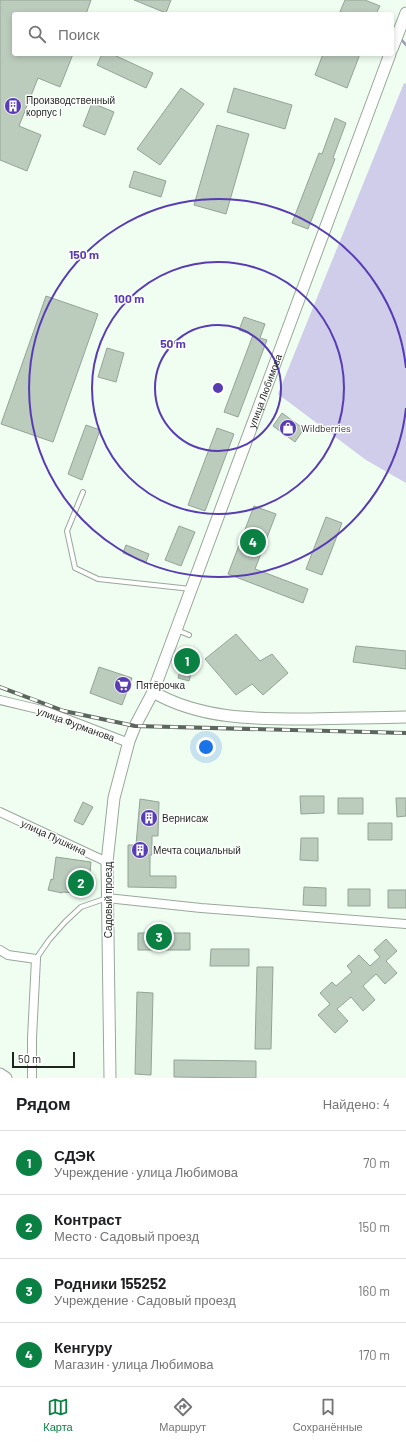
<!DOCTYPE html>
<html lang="ru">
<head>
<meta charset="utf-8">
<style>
  body { margin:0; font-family:Barlow,sans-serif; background:#f6f6f6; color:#202124 }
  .scale { position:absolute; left:12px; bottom:10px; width:63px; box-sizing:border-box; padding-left:4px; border:2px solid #1e251f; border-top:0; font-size:11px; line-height:14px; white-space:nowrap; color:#1e251f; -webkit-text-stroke:3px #fff; paint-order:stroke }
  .you { position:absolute; left:206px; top:747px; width:14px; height:14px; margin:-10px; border:3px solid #fff; border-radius:50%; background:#1a73e8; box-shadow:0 0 0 6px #1a73e833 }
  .badge { display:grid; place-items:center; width:26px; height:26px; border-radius:50%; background:#0b8043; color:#fff; font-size:13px; font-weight:700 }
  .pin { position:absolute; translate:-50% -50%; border:2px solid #fff; box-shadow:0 1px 4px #0006 }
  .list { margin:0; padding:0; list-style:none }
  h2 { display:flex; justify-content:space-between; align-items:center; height:52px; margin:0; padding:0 16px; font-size:17px }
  h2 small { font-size:13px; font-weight:400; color:#757577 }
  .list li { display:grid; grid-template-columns:26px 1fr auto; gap:12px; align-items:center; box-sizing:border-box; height:64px; padding:0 16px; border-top:1px solid #e0e0e0 }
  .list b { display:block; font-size:15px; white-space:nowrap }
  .list p { margin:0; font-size:13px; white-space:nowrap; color:#757577 }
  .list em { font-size:13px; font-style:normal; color:#757577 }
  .icon { flex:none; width:22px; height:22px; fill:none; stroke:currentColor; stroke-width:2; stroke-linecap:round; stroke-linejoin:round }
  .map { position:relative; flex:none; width:406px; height:1078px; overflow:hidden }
  .search { position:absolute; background:#fff; box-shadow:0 2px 6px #0003; left:12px; right:12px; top:12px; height:44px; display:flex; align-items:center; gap:10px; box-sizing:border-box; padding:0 14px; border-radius:4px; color:#757577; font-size:15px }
  .sheet { height:308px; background:#fff }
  nav { display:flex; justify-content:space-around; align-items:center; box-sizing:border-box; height:56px; border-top:1px solid #e0e0e0; background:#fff; font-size:11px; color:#757577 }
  nav a { display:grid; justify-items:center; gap:2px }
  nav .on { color:#0b8043 }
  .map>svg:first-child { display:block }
  .green { fill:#cfcdea }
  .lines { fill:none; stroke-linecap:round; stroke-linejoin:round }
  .stream { stroke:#9d9bb9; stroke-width:2.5 }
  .building { fill:#bbccbd; stroke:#93a395 }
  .lane-casing { stroke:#98a89a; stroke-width:6 }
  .street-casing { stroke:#98a89a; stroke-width:10 }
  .secondary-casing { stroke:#98a89a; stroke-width:13 }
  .lane { stroke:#fff; stroke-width:4 }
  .street { stroke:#fff; stroke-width:8 }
  .secondary { stroke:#fff; stroke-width:11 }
  .rail-casing { stroke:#5d665e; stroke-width:4 }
  .rail { stroke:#fff; stroke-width:2.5; stroke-dasharray:8; stroke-linecap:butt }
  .ring { fill:none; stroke:#583cb4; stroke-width:2 }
  .labels { text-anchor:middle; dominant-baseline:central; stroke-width:3; stroke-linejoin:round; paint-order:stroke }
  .poi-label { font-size:10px; fill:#1e251f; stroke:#fff; text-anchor:start }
  .street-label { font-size:10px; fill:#1e251f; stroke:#fff }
  .centre { fill:#583cb4; stroke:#fff; stroke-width:2 }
  .ring-label { font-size:12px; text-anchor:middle; font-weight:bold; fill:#583cb4; stroke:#fff; stroke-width:3; stroke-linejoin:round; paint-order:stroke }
</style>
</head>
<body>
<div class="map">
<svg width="406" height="1078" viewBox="0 0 406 1078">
  <rect width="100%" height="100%" fill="#f0fef1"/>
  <path class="green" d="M404 83 406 84V483L366 460 278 394Z"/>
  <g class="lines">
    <path class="stream" d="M400 38 406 45"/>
  </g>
  <path class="building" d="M0 0H91L86 14H14V54H73L60 87 38 78 19 126 41 135 27 171 0 160Z
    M134 0H171L166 13Z
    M345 0H365L380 6 376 14H339Z
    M102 54H112L153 73 146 88 97 65Z
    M323 54H360L347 88 315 75Z
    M181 88 204 104 160 165 137 149Z
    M234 88 292 105 285 129 227 112Z
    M92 103 114 112 105 135 83 126Z
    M335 118 346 123 333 158 335 159 308 229 292 223 319 153 322 154Z
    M217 125 249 134 226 214 194 205Z
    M134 171 166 181 161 197 129 187Z
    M46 296 98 314 53 442 1 424Z
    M244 317 265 324 260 338 267 340 238 417 224 412 253 335 239 330Z
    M107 348 124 353 116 382 98 377Z
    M282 413 304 429 295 442 273 426Z
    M86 425 100 430 82 480 68 474Z
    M217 428 234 434 205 511 188 505Z
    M254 506 276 514 255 569 308 589 303 603 228 574Z
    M326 517 342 523 322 575 306 569Z
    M179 526 195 532 181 566 165 560Z
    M126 545 149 554 146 562 123 553Z
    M236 634 260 661 272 654 288 673 263 695 252 684 236 695 205 659Z
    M356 646 406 651V669L353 662Z
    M185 655 195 658 189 681 178 678Z
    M99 667 132 678 122 705 90 693Z
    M300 796H324V813L301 814Z
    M338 798H363V814H338Z
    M396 798H406V816L397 817Z
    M140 799 159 802 158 836H152V855H150V876H176V888L128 887V845H136Z
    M83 802 93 807 83 825 74 821Z
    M368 823H392V840H368Z
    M301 838H318V861L300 860Z
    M56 857 91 862 88 894 62 892V893L48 890 51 879 53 880Z
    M304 887 326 888V906L303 905Z
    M348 889H370V906H348Z
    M388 890H406V908H388Z
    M138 933H190V950H138Z
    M386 939 397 951 386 961 397 973 385 984 376 974 363 986 375 1000 363 1011 351 997 337 1009 348 1021 335 1033 318 1015 330 1004 320 993 332 982 336 986 352 972 347 966 359 955 370 966 380 957 374 950Z
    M211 949H249V966H210Z
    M257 967H273L271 1049H255Z
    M137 992 153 993 151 1075 135 1074Z
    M174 1060 256 1061V1078L174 1077Z"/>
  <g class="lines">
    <g class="lane-casing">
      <path id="lane" d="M83 492 67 531 75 568 98 579 191 589
        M177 630 189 635
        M36 959 49 940 65 922 81 907 107 898"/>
    </g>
    <g class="street-casing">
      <path id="street" d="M0 700 46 711 129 743
        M0 812 107 862
        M107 898 201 908 406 924
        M0 950 8 955 36 959 32 1038V1078"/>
    </g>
    <g class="secondary-casing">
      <g id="secondary">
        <path d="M392 49 406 13"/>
        <path d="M153 692C202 720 257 719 311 719 343 718 374 718 406 717"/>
        <path d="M0 1074 6 1078"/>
        <path id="s1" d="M110 1078 107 862 114 798 129 741 135 726 153 692 390 54"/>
      </g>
    </g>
    <use href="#lane" class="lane"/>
    <use href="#street" class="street"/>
    <use href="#secondary" class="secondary"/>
    <g class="rail-casing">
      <path id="rail" d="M0 687 64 711 135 726 406 733"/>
    </g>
    <use href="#rail" class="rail"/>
  </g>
  <g class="ring">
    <circle cx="218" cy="388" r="63"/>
    <circle cx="218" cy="388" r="126"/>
    <path d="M406 408A189 189 0 1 1 406 368"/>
  </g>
  <defs>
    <g id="building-disc" transform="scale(0.9)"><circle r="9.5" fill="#583cb4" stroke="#fff"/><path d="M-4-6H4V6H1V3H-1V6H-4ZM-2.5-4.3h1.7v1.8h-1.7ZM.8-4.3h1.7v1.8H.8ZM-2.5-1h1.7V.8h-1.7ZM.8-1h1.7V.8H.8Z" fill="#fff"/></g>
    <g id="shop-disc" transform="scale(0.9)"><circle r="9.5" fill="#583cb4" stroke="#fff"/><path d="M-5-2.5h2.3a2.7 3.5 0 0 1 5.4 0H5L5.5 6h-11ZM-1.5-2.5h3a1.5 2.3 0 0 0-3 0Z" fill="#fff"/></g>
    <g id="supermarket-disc" transform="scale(0.9)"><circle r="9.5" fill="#583cb4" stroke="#fff"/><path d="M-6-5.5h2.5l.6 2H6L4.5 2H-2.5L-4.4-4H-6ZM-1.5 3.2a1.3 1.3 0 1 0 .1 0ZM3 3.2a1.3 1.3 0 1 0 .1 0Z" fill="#fff"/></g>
  </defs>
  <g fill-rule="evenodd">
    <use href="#building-disc" x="13" y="106"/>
    <use href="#shop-disc" x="288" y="428"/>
    <use href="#supermarket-disc" x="123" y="685"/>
    <use href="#building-disc" x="149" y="818"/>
    <use href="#building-disc" x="140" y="850"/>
  </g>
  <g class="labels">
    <g class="poi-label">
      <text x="26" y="100">Производственный<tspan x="26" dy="12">корпус I</tspan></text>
      <text x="301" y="428">Wildberries</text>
      <text x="136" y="685">Пятёрочка</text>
      <text x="162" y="818">Вернисаж</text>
      <text x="153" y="850">Мечта социальный</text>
    </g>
    <g class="street-label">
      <text stroke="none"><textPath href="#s1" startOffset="715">улица Любимова</textPath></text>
      <text transform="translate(76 724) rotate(20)">улица Фурманова</text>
      <text transform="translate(54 837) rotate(25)">улица Пушкина</text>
      <text transform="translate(108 900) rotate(-90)">Садовый проезд</text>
    </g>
  </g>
  <circle cx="218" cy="388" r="6" class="centre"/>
  <g class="ring-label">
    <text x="84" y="259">150 m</text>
    <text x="129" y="303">100 m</text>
    <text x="173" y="348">50 m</text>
  </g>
</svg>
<div class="scale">50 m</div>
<div class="you"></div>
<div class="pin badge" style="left:187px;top:661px">1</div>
<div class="pin badge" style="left:81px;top:883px">2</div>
<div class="pin badge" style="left:159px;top:937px">3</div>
<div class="pin badge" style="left:253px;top:542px">4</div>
<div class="search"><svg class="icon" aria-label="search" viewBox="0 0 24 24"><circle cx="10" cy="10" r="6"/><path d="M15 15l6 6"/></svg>Поиск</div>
</div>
<section class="sheet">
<h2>Рядом<small>Найдено: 4</small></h2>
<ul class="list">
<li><span class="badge">1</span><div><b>СДЭК</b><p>Учреждение · улица Любимова</p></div><em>70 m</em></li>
<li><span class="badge">2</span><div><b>Контраст</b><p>Место · Садовый проезд</p></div><em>150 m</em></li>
<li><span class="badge">3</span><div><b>Родники 155252</b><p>Учреждение · Садовый проезд</p></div><em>160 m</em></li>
<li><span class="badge">4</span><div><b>Кенгуру</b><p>Магазин · улица Любимова</p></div><em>170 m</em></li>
</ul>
</section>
<nav>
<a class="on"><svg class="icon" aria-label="map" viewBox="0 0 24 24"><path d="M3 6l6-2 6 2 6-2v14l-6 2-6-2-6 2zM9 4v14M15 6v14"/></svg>Карта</a>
<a><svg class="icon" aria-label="directions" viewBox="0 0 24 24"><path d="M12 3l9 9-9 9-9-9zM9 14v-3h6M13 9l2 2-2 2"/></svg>Маршрут</a>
<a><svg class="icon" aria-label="saved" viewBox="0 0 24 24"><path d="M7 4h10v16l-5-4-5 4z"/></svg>Сохранённые</a>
</nav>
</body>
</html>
